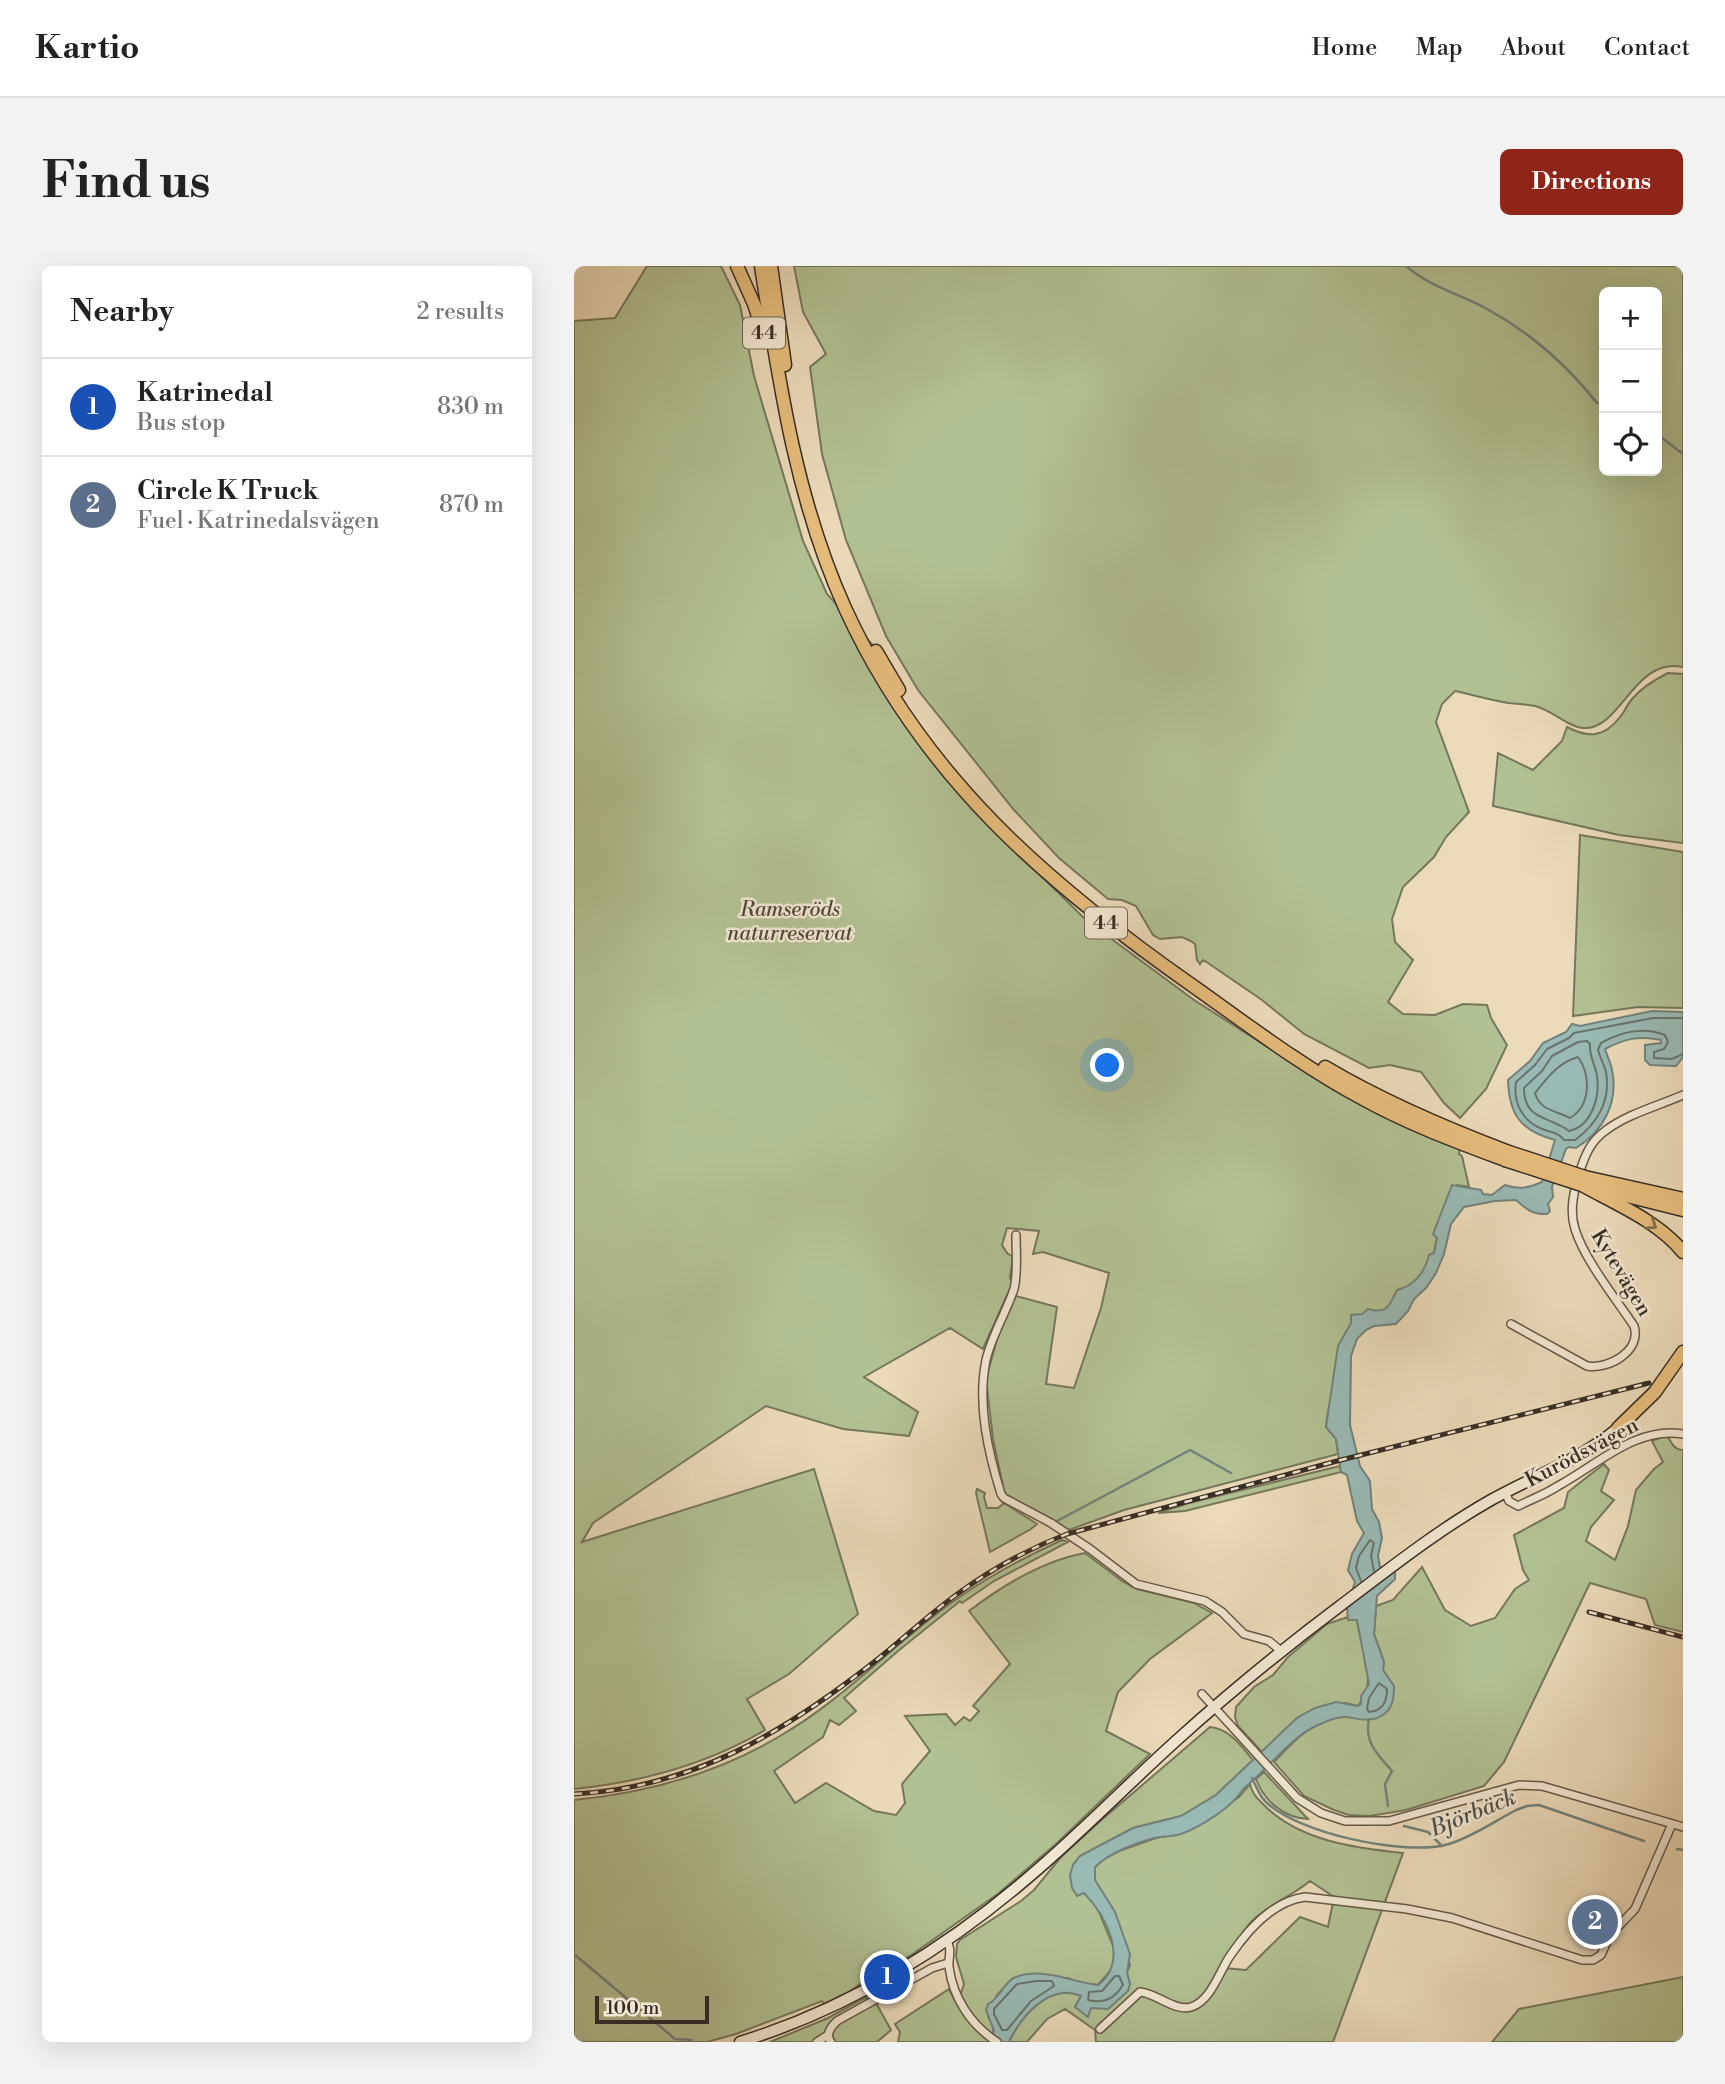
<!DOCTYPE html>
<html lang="en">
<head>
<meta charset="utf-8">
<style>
  body { margin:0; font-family:"Libre Bodoni",serif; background:#f2f2f2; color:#222 }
  .controls { position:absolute; right:21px; top:21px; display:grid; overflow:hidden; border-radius:10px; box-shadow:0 7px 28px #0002 }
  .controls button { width:63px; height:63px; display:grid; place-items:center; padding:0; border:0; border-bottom:2px solid #e0e0e0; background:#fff; color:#222; font:35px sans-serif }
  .scale { position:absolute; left:21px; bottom:18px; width:114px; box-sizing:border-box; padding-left:7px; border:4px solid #382d24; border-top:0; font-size:19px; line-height:24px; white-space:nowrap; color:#382d24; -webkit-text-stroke:5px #f2e7d2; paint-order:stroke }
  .you { position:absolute; left:534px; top:800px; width:24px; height:24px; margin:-18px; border:5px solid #fff; border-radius:50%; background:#1a73e8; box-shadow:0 0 0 10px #1a73e833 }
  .badge { display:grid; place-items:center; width:46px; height:46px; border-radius:50%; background:#8f2418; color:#fff; font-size:23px; font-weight:700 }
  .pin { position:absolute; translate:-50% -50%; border:4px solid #fff; box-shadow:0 2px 7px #0006 }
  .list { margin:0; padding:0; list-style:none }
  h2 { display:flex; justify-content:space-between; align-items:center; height:91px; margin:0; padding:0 28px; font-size:30px }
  h2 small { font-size:23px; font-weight:400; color:#767676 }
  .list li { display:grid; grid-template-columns:46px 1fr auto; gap:21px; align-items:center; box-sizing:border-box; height:98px; padding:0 28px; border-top:2px solid #e0e0e0 }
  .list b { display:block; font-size:26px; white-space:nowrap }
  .list p { margin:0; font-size:23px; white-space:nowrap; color:#767676 }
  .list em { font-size:23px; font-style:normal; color:#767676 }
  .icon { flex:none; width:38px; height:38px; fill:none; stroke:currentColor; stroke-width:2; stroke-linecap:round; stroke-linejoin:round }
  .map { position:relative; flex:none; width:1109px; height:1776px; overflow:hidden; border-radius:10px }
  header { display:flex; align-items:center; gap:42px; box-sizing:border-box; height:98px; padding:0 35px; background:#fff; border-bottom:2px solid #e0e0e0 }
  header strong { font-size:33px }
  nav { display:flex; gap:38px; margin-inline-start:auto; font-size:24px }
  .intro { display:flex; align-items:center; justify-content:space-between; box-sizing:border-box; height:168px; padding:0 42px }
  h1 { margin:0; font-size:49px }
  .button { padding:18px 32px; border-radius:10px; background:#8f2418; color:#fff; font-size:24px; font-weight:700 }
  main { display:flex; gap:42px; padding:0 42px }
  aside { flex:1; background:#fff; border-radius:10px; box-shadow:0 7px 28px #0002 }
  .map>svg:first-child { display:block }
  .green { fill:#b2c193; stroke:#75775c; stroke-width:2; fill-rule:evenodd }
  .water { fill:#99bab5; stroke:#72827b; stroke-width:2 }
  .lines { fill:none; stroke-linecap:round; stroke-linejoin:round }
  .shore { stroke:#68746c; stroke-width:2 }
  .stream { stroke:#72827b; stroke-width:2.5 }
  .street-casing { stroke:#655849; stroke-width:10 }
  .secondary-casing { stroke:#382d24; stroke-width:13 }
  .primary-casing { stroke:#382d24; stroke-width:15 }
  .street { stroke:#f2e7d2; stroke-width:7 }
  .secondary { stroke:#f2e7d2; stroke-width:10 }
  .primary { stroke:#e6bd7c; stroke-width:12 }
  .rail-casing { stroke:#382d24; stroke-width:5 }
  .rail { stroke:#f2e7d2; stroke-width:2.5; stroke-dasharray:8; stroke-linecap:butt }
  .primary-bridge-casing { stroke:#382d24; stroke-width:15; stroke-linecap:butt }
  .primary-bridge { stroke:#e6bd7c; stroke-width:12 }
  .oneway { stroke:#866e4c }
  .labels { text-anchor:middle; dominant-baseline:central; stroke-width:5; stroke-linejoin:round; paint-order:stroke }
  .shield { fill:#f2e7d2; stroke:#706558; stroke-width:2 }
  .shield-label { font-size:19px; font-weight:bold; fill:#382d24 }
  .park-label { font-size:21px; font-style:italic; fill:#504b3a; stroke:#f2e7d2 }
  .street-label { font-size:21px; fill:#382d24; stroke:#f2e7d2 }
  .water-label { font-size:23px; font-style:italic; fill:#505048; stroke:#f2e7d2 }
</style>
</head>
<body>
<header>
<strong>Kartio</strong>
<nav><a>Home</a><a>Map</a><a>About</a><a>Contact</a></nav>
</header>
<div class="intro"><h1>Find us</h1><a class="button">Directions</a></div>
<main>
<aside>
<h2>Nearby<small>2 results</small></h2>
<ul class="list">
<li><span class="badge" style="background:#1a4fb4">1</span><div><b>Katrinedal</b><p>Bus stop</p></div><em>830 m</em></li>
<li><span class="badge" style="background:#5c6f8a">2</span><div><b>Circle K Truck</b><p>Fuel · Katrinedalsvägen</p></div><em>870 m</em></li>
</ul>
</aside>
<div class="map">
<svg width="1109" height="1776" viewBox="0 0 1109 1776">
  <rect width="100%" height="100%" fill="#ebdab9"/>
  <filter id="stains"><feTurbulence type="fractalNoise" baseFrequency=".00286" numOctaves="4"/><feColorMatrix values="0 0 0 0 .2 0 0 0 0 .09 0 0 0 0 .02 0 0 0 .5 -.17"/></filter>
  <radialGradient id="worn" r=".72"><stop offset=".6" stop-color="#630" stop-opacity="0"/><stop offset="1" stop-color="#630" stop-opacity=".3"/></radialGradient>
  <path class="green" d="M73 0H147L166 39 180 110 229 275 253 328 312 394 335 449 414 558 512 654 620 734 722 799 886 881 885 888 888 890 895 921 883 919 863 972 860 987 848 1007 819 1042 790 1054C774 1089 755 1123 752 1161L762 1173 764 1188 550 1244 495 1264 431 1229 419 1173 412 1113 427 1059 442 1030 483 1041 472 1118 500 1122 527 1042 535 1007 469 986 459 988 465 965 433 962 428 979 433 987 439 991 436 1011 438 1018 409 1083 376 1062 290 1111 344 1146 335 1170 269 1163 192 1140 19 1257 8 1276 240 1203 284 1348 215 1408 173 1433 191 1464C132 1499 67 1516 0 1523V55L41 52Z
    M220 0H1109V401C1060 390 1047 465 1009 462 996 462 976 443 961 440 952 438 943 438 934 437 916 434 899 429 881 425L868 438 862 456 895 546 872 571 860 591 829 621 818 653 821 676 839 694 814 736 829 748 861 749 889 738 913 739 917 752 933 779 912 823 886 852 870 837 847 806 816 799 795 802 730 768 688 734 634 697 629 694 626 698 623 694 621 678 617 675 608 671 586 673 579 669 562 640 548 634 534 633 485 592 440 544 344 424 312 370 272 274 248 188 236 101 252 88 229 46ZM1030 26H1083V205H1030Z
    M1094 407 1109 408V577L1045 569 919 540 924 487 959 504 988 475 993 461C1014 472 1030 472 1046 451 1051 446 1053 438 1058 433 1068 421 1080 414 1094 407Z
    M1006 569 1109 586V742L1064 741 999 750Z
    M1093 1169C1097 1176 1100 1184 1109 1184V1366L1081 1359 1072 1333 1016 1317 930 1496 910 1520 832 1544 796 1550 775 1549 760 1544 730 1530 700 1496C719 1476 739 1453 769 1451 781 1450 790 1455 802 1452L820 1421 809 1404 810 1396 800 1368 802 1340 819 1334 848 1301 871 1344 897 1360 921 1352 941 1323 955 1314 949 1304 940 1269 990 1242 994 1226 1030 1198 1035 1204 1027 1225 1040 1234 1017 1261 1012 1275 1041 1294 1054 1260 1062 1224 1080 1203 1089 1196 1078 1175Z
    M766 1200 767 1206 611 1245 584 1247 615 1237Z
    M403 1223 411 1227 410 1231 413 1242H424L430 1237 463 1258 457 1263 416 1286 402 1227Z
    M488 1274 494 1276 420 1315 388 1337 386 1335 324 1385 270 1432 282 1445 265 1459 256 1454 249 1471 200 1505 221 1537 252 1517 300 1545 322 1549 331 1537 328 1518 356 1485 331 1450 372 1448 381 1459 390 1451 396 1455 405 1445 399 1440 436 1398 395 1345C429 1319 468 1295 511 1287L548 1315 563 1323 620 1337 638 1347 576 1393 544 1426 532 1465 576 1488 483 1577 425 1627 336 1690 310 1701 275 1726 250 1738 248 1735 162 1768 133 1776H0V1534C72 1527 144 1507 206 1470 272 1432 324 1373 387 1330 419 1308 453 1290 488 1274Z
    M774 1351V1354H783C787 1382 805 1417 784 1440L771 1437 723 1452 688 1486 664 1460 661 1451 662 1441 680 1421 699 1409 714 1391 753 1358Z
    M636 1461C656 1463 667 1480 679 1494L642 1529 607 1550 559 1562 506 1590 499 1599 510 1627 521 1636 542 1687 538 1703 524 1719 506 1717 494 1712H439L423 1729 414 1751 419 1759V1776H324L326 1766 321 1758 375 1723 380 1733 386 1730 390 1718 382 1691 383 1678 386 1674 447 1635 460 1624 487 1591 524 1557Z
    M690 1506 734 1553C710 1552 690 1535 682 1513Z
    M676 1518C678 1528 684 1533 691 1540 726 1575 781 1582 829 1587L759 1776H522L521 1764 491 1743 473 1753 453 1776H435C447 1750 476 1716 507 1730L501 1741 517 1742 556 1718 553 1707 556 1699 528 1627 521 1614V1601L530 1593 545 1585 582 1572 609 1567 665 1531ZM736 1615 760 1631 754 1661 726 1651 672 1704 650 1702C656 1686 671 1658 686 1648 702 1636 720 1628 736 1615Z
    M1109 1711V1776H918L945 1743Z
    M294 1730 291 1736 250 1767 253 1776H196L254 1752Z
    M302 1737 317 1764 303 1776H260L257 1770 260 1763 268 1755Z"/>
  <path class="water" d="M1078 745 1109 746V791L1102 800 1076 799 1071 794V779L1087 777V774C1065 769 1050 773 1031 783 1033 790 1037 797 1038 804 1045 836 1029 866 1002 882L995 881 992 883 978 921 979 931 974 938 976 945 973 948C959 949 952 943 942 934L921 935 890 941 877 958 870 988 862 1007 852 1022 840 1033 834 1045 822 1058 800 1060 792 1064 783 1073 777 1090 776 1159 786 1200 796 1215 798 1243 805 1256 808 1272 804 1290 806 1301 821 1307V1313L803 1330 800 1368 810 1396 809 1404 820 1420C820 1432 819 1442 809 1449 796 1457 786 1453 773 1451 764 1450 750 1456 742 1460 717 1471 692 1505 669 1523 659 1541 626 1561 607 1568 598 1571 589 1570 580 1572 559 1578 536 1586 521 1601V1614L541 1646 556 1688 553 1707 556 1718 554 1725 534 1743 517 1742 514 1751 501 1741 507 1730C475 1716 447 1751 435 1776H415L420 1765 412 1744 414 1738C426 1733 429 1716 442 1711 470 1701 497 1716 524 1719 556 1694 532 1650 510 1627L503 1630 498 1622 496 1609 499 1599 506 1590 559 1562 607 1550 642 1529 723 1452 741 1442 762 1436 784 1440 787 1438V1430L795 1418 783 1354H774L773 1341 781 1316 774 1304 778 1288 790 1267 783 1255 773 1209 767 1206 762 1173 752 1161 764 1080 777 1057V1049L788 1048 794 1043C814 1049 816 1038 823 1024 840 1020 851 1006 855 989L860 987 863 972 859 968 878 919 907 924 909 928 918 929 931 919C945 924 954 922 968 916L981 874C947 865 935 849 934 814L956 795 969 777 992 766 998 758 1006 760Z"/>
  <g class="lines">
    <path class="shore" d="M1109 752H1079L1000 767 995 772 973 783 961 799 942 816C939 836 948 854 966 862 976 867 983 865 990 874H1001C1023 858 1037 835 1032 806 1030 799 1026 791 1024 784L1027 777C1047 766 1068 760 1091 769L1094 776 1090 783 1080 786V792L1098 793 1109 788
      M1013 775 1016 778C1015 790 1021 798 1023 810 1026 831 1018 860 995 865 976 850 950 855 950 822L968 805 978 790 1004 776Z
      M1004 791C1017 809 1017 840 996 852 981 844 966 845 961 827 973 812 985 796 1004 791Z
      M787 1315 782 1302 785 1290 796 1274 800 1277 797 1290 800 1305
      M805 1417 813 1423C813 1436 808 1445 795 1446L793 1443 795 1432Z
      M545 1710 549 1719C540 1733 530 1738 514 1734L515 1726 528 1725 541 1710Z
      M462 1715H478L480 1720 457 1735 433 1764H428L420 1748V1743L443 1718Z"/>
    <path class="stream" d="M832 0C856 21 886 28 913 43 957 67 992 98 1023 137H1030
      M1083 168 1109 188
      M483 1255 616 1184 657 1207
      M795 1453C790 1476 803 1488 818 1505L811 1518 814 1540
      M678 1512C682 1520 685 1529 691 1535 722 1567 833 1591 875 1578 898 1571 921 1555 942 1544L953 1540 965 1539 1070 1575
      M830 1560 854 1566 868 1580
      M1103 1583 1109 1584
      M0 1688 101 1773 118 1774"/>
    <g class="street-casing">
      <path id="street" d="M442 969C442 986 444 1007 440 1023 432 1047 418 1069 412 1094 403 1138 414 1186 427 1228L430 1232 477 1257 516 1283 562 1318 631 1335 648 1346 670 1368 695 1375 707 1385
        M937 1058 1013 1100C1034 1104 1068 1085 1060 1060 1042 1033 1010 993 1001 963 995 944 1000 924 1006 905 1011 889 1017 875 1031 865 1053 848 1084 840 1109 829
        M931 1226 935 1235 944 1240C958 1233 972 1228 984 1220 1023 1199 1062 1160 1109 1168
        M628 1428 723 1532 747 1547 771 1555H815L945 1519 968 1520 1109 1561
        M372 1674C379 1684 374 1690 375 1701 379 1732 397 1759 423 1776
        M526 1763 566 1726C582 1727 601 1746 617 1741 637 1735 645 1706 656 1690 673 1665 699 1635 731 1631L833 1643 878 1652 1008 1694H1019L1027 1689 1036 1669 1061 1643 1098 1558
        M243 1776 254 1769
        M257 1776C251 1768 257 1761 263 1755L358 1702 374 1697"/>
    </g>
    <g class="secondary-casing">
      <path id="secondary" d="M166 1776C273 1743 371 1683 456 1610 507 1567 553 1519 603 1474 655 1427 710 1382 766 1340 815 1303 864 1264 917 1234 960 1210 1006 1194 1044 1162"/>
    </g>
    <g class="primary-casing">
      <path id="primary" d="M163 0 180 38 192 74
        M187 0C205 116 222 234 271 342 347 509 472 617 619 720 674 759 729 801 789 833 834 858 883 876 931 894
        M197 0 211 99
        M302 385 325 424
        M751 801C810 836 871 862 935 886
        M1011 911 1109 933
        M1008 919C1042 938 1084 955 1109 986
        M1025 923 1109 944
        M1044 1162 1081 1126 1109 1086"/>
    </g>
    <use href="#street" class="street"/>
    <use href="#secondary" class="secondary"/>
    <use href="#primary" class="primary"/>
    <g class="rail-casing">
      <path id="rail" d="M1015 1346 1109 1371
        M0 1528C118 1522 209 1467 300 1396 328 1374 353 1350 382 1329 416 1304 454 1283 493 1268L763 1195 1075 1117"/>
    </g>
    <use href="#rail" class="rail"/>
    <g class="primary-bridge-casing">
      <path id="primary-bridge" d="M935 886 1011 911
        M931 894 1008 919"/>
    </g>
    <use href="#primary-bridge" class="primary-bridge"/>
  </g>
  <defs><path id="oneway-chevron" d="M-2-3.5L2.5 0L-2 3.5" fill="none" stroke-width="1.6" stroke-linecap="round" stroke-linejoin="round" transform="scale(1.75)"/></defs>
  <use class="oneway" href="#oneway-chevron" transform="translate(1078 959) rotate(34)"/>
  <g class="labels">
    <g class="shield">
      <rect x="169" y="51.5" width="42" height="31" rx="5"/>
      <rect x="511" y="641.5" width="42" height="31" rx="5"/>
    </g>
    <g class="shield-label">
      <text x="190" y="67">44</text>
      <text x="532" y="657">44</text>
    </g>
    <g class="park-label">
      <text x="216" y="644">Ramseröds<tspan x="216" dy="24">naturreservat</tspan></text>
    </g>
    <g class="street-label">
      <text transform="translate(1047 1007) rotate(59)">Kytevägen</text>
      <text transform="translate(1008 1187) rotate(-28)">Kurödsvägen</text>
    </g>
    <g class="water-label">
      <text transform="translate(899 1547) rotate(-22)">Björbäck</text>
    </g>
  </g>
  <rect width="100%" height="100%" filter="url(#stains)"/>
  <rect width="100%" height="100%" fill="url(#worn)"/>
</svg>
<div class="controls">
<button>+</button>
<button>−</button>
<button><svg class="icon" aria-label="locate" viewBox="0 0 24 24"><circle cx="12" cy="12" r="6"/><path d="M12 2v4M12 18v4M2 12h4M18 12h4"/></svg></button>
</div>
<div class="scale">100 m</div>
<div class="you"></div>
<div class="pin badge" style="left:313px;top:1711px;background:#1a4fb4">1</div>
<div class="pin badge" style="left:1021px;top:1656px;background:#5c6f8a">2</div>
</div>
</main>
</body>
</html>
